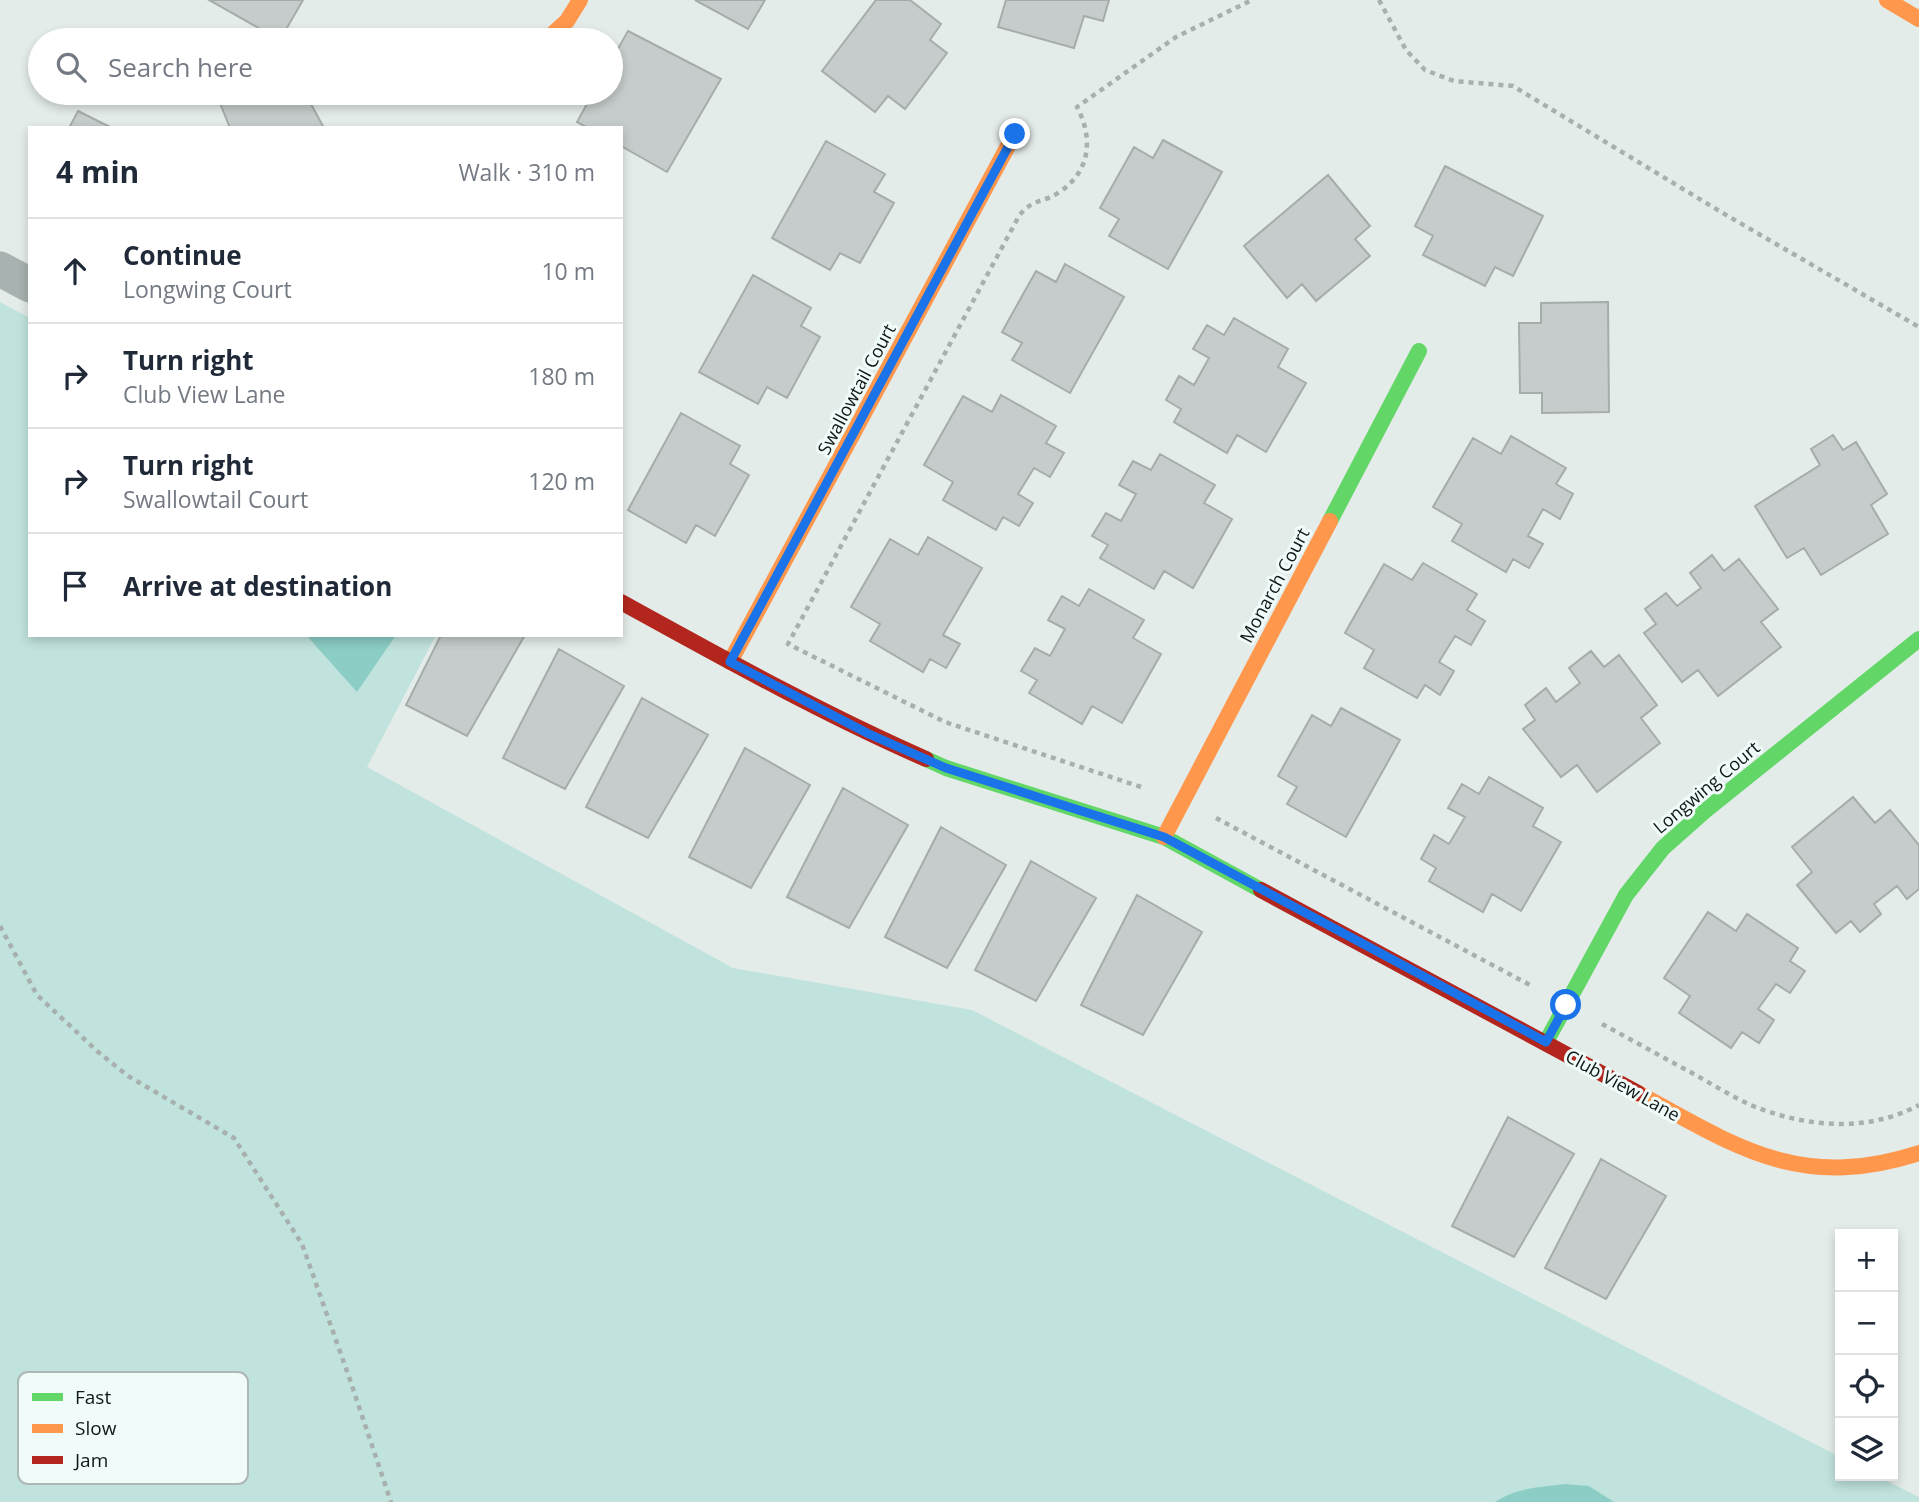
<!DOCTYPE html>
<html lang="en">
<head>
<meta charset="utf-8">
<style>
  body { margin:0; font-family:"Open Sans",sans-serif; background:#f2f2f3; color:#1f2937 }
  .controls { position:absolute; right:21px; bottom:21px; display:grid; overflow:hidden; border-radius:0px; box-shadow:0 4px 10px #0003 }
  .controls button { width:63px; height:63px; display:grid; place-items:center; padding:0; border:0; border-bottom:2px solid #e0e1e3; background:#fff; color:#1f2937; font:35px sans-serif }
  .stop { position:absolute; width:21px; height:21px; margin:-16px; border:5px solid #1a73e8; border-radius:50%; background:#fff }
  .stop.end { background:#1a73e8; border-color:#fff; box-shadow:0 2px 7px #0008 }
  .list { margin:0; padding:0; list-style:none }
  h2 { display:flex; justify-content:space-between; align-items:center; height:91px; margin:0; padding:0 28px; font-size:30px }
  h2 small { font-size:23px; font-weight:400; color:#747a83 }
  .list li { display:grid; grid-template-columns:46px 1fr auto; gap:21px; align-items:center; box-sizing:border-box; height:105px; padding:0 28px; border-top:2px solid #e0e1e3 }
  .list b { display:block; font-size:26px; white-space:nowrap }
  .list p { margin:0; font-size:23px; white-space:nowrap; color:#747a83 }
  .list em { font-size:23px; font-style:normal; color:#747a83 }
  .icon { flex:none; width:38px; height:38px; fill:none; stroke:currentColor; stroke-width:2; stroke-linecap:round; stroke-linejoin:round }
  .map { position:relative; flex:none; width:1919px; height:1502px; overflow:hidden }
  .search { position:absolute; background:#fff; box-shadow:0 4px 10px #0003; left:28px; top:28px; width:595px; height:77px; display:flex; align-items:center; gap:18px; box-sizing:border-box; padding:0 24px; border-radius:38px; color:#747a83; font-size:26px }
  .panel { position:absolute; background:#fff; box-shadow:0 4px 10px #0003; left:28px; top:126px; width:595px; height:511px; border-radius:0px }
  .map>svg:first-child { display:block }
  .green { fill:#c1e3dd }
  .water { fill:#8ccec5 }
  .building { fill:#c6cccb; stroke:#a6acaa; stroke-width:2 }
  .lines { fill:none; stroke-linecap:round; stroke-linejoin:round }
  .path { stroke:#a8b0ae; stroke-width:4.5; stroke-dasharray:5 5; stroke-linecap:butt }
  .street { stroke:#a8b2b0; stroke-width:35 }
  .fast { stroke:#63d668; stroke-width:16 }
  .slow { stroke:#ff974d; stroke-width:16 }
  .jam { stroke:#b3261e; stroke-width:16 }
  .route { stroke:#1a73e8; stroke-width:9 }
  .labels { text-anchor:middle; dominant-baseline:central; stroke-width:6; stroke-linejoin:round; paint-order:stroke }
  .street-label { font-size:18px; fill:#121716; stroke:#effcfa }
  .key { fill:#effcfa; stroke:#adb7b6; stroke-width:2 }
  .key-label { font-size:19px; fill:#121716 }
</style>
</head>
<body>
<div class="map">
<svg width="1919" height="1502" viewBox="0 0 1919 1502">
  <rect width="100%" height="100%" fill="#e4ecea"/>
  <path class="green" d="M0 302 30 318V635H436L367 767 733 968 972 1010 1840 1457V1476H1877L1919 1497V1502H0Z"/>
  <path class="water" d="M306 635H396L357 692Z
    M1565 1484 1589 1486 1614 1502H1495C1515 1488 1541 1487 1565 1484Z"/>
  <path class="building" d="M209 0H303L280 40Z
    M695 0H765L748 29Z
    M876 0H910L941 24 930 40 947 53 905 109 888 96 875 112 822 71Z
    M1006 0H1109L1103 21 1084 16 1074 48 998 27Z
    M628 31 721 79 667 172 621 146V128H588L577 122 593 93H611V61Z
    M216 93H305L324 128H230Z
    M78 111 112 128H69Z
    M1163 140 1222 172 1168 269 1109 236 1119 219 1100 208 1134 147 1153 158Z
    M826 141 885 174 874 192 894 203 860 263 840 253 830 270 772 238Z
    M1445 166 1543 216 1513 276 1495 267 1485 286 1423 255 1433 236 1415 226Z
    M1328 175 1370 226 1355 239 1370 256 1316 301 1302 284 1287 298 1244 246Z
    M1065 264 1124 297 1070 393 1012 360 1022 343 1002 332 1036 271 1056 282Z
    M753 275 811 308 801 326 820 337 787 398 767 387 758 404 699 372Z
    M1608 302 1609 412 1542 413V393H1520L1519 323H1541V303Z
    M1234 318 1288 349 1278 367 1306 383 1266 452 1237 435 1227 453 1174 422 1181 409 1166 400 1179 376 1194 385 1209 358 1193 349 1207 325 1224 335Z
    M1001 395 1056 426 1046 443 1064 453 1050 477 1034 468 1018 494 1033 503 1019 526 1003 517 996 530 943 500 953 482 924 465 963 396 992 412Z
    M681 413 740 446 730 464 749 475 715 536 696 525 686 543 628 510Z
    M1833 435 1843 450 1856 442 1887 494 1871 505 1888 534 1821 575 1804 548 1787 558 1755 506 1820 465 1811 449Z
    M1511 436 1566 468 1556 484 1573 494 1560 519 1543 509 1528 536 1543 544 1529 568 1513 559 1506 572 1452 541 1462 524 1433 507 1473 438 1501 454Z
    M1160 454 1215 485 1204 503 1232 519 1193 588 1164 571 1154 589 1100 558 1108 545 1092 536 1106 513 1121 521 1136 494 1119 485 1133 461 1151 470Z
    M928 537 982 568 943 635 960 644 946 668 930 659 923 672 870 641 880 624 851 607 890 539 918 555Z
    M1712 555 1724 571 1739 559 1778 609 1761 622 1781 647 1718 696 1698 670 1682 682 1644 633 1656 624 1645 609 1666 593 1677 606 1701 588 1690 573Z
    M1423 563 1477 594 1467 610 1485 621 1471 645 1455 636 1439 662 1454 671 1440 695 1425 685 1417 698 1364 668 1374 650 1345 633 1384 564 1412 580Z
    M1089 589 1144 620 1133 638 1161 654 1122 723 1092 706 1082 724 1029 693 1037 680 1021 671 1035 648 1050 656 1065 629 1048 620 1062 596 1079 606Z
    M441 635H525L467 736 406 705Z
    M559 649 624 686 565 789 503 758Z
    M1591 651 1604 667 1619 655 1657 705 1641 718 1660 743 1597 792 1577 765 1561 777 1523 729 1535 720 1525 705 1546 688 1556 702 1580 683 1569 668Z
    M642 698 708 735 648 838 586 807Z
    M1341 708 1400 740 1346 837 1287 804 1297 787 1278 776 1312 715 1331 726Z
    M745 748 810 785 751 888 689 857Z
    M1489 777 1543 808 1533 826 1561 842 1521 911 1492 894 1483 912 1429 881 1436 868 1421 859 1434 835 1449 844 1465 817 1448 808 1462 784 1479 794Z
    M843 788 908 825 849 928 787 897Z
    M1853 797 1875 823 1890 810 1919 845V889L1907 899 1897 886 1874 904 1881 914 1860 932 1851 921 1836 933 1797 885 1812 872 1792 847Z
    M941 827 1006 865 947 968 885 937Z
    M1031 861 1096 898 1036 1001 975 970Z
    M1137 895 1202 932 1143 1035 1081 1005Z
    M1708 912 1736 931 1747 914 1798 948 1790 961 1805 971 1790 993 1776 984 1758 1009 1774 1020 1759 1043 1742 1032 1731 1048 1679 1013 1690 996 1664 978Z
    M1508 1117 1574 1154 1514 1257 1452 1226Z
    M1601 1159 1666 1196 1606 1299 1545 1268Z"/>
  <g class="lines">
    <path class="path" d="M1379 0 1406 50 1425 70 1454 81 1513 86 1721 212 1919 327
      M1141 787 945 722 788 644 1019 216C1032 198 1045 203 1061 191 1091 170 1093 137 1077 107L1176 37 1252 0
      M1216 818 1530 985
      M0 926 37 995 97 1051 128 1076 234 1138 302 1244 349 1377 391 1502
      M1602 1024C1632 1040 1662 1057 1692 1073 1712 1084 1732 1097 1753 1106 1806 1127 1867 1133 1919 1105"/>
    <path class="street" d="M0 269 30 285"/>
    <path class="fast" d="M1330 521 1419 351
      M926 759 946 768 1164 837 1261 890
      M1546 1042 1626 895 1663 848 1706 810 1919 639"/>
    <path class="slow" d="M1887 0 1919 19
      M546 40 567 21 580 0
      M730 662 1015 133
      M1164 837 1330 521
      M1638 1093C1738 1148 1801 1191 1919 1153"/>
    <path class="jam" d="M621 602C721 657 821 713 926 759
      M1261 890 1638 1093"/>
  </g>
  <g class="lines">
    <path class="route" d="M1015 134 730 662 869 734 946 768 1164 837 1546 1042 1566 1005"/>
  </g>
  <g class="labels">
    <g class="street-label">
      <text transform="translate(856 389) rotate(-62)">Swallowtail Court</text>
      <text transform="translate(1274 585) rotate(-62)">Monarch Court</text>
      <text transform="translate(1706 787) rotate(-40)">Longwing Court</text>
      <text transform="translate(1623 1085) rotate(29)">Club View Lane</text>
    </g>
  </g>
  <rect x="18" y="1372" width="230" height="112" rx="10" class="key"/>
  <rect x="32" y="1393" width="31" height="8" fill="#63d668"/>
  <rect x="32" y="1424" width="31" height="9" fill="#ff974d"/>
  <rect x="32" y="1456" width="31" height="8" fill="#b3261e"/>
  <g class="key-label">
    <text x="75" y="1404">Fast</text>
    <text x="75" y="1435">Slow</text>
    <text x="75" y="1467">Jam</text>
  </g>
</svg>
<div class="controls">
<button>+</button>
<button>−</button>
<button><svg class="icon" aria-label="locate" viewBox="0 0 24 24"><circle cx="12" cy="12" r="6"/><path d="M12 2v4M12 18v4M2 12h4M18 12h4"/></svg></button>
<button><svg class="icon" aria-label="layers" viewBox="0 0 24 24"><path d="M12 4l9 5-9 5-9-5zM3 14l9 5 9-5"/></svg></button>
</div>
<div class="stop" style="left:1566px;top:1005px"></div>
<div class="stop end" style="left:1015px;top:134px"></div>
<div class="search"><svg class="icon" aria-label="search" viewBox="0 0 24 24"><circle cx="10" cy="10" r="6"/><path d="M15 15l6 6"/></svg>Search here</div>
<section class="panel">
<h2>4 min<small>Walk · 310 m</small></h2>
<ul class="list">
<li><svg class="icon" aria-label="ahead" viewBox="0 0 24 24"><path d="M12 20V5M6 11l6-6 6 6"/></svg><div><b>Continue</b><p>Longwing Court</p></div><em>10 m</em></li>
<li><svg class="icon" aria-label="right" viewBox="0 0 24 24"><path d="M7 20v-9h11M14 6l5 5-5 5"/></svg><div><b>Turn right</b><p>Club View Lane</p></div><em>180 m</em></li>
<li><svg class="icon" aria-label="right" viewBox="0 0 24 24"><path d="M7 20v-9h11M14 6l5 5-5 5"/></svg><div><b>Turn right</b><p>Swallowtail Court</p></div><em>120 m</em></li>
<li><svg class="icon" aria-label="arrive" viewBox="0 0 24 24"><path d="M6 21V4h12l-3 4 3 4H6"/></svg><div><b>Arrive at destination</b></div></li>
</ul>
</section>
</div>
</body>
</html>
